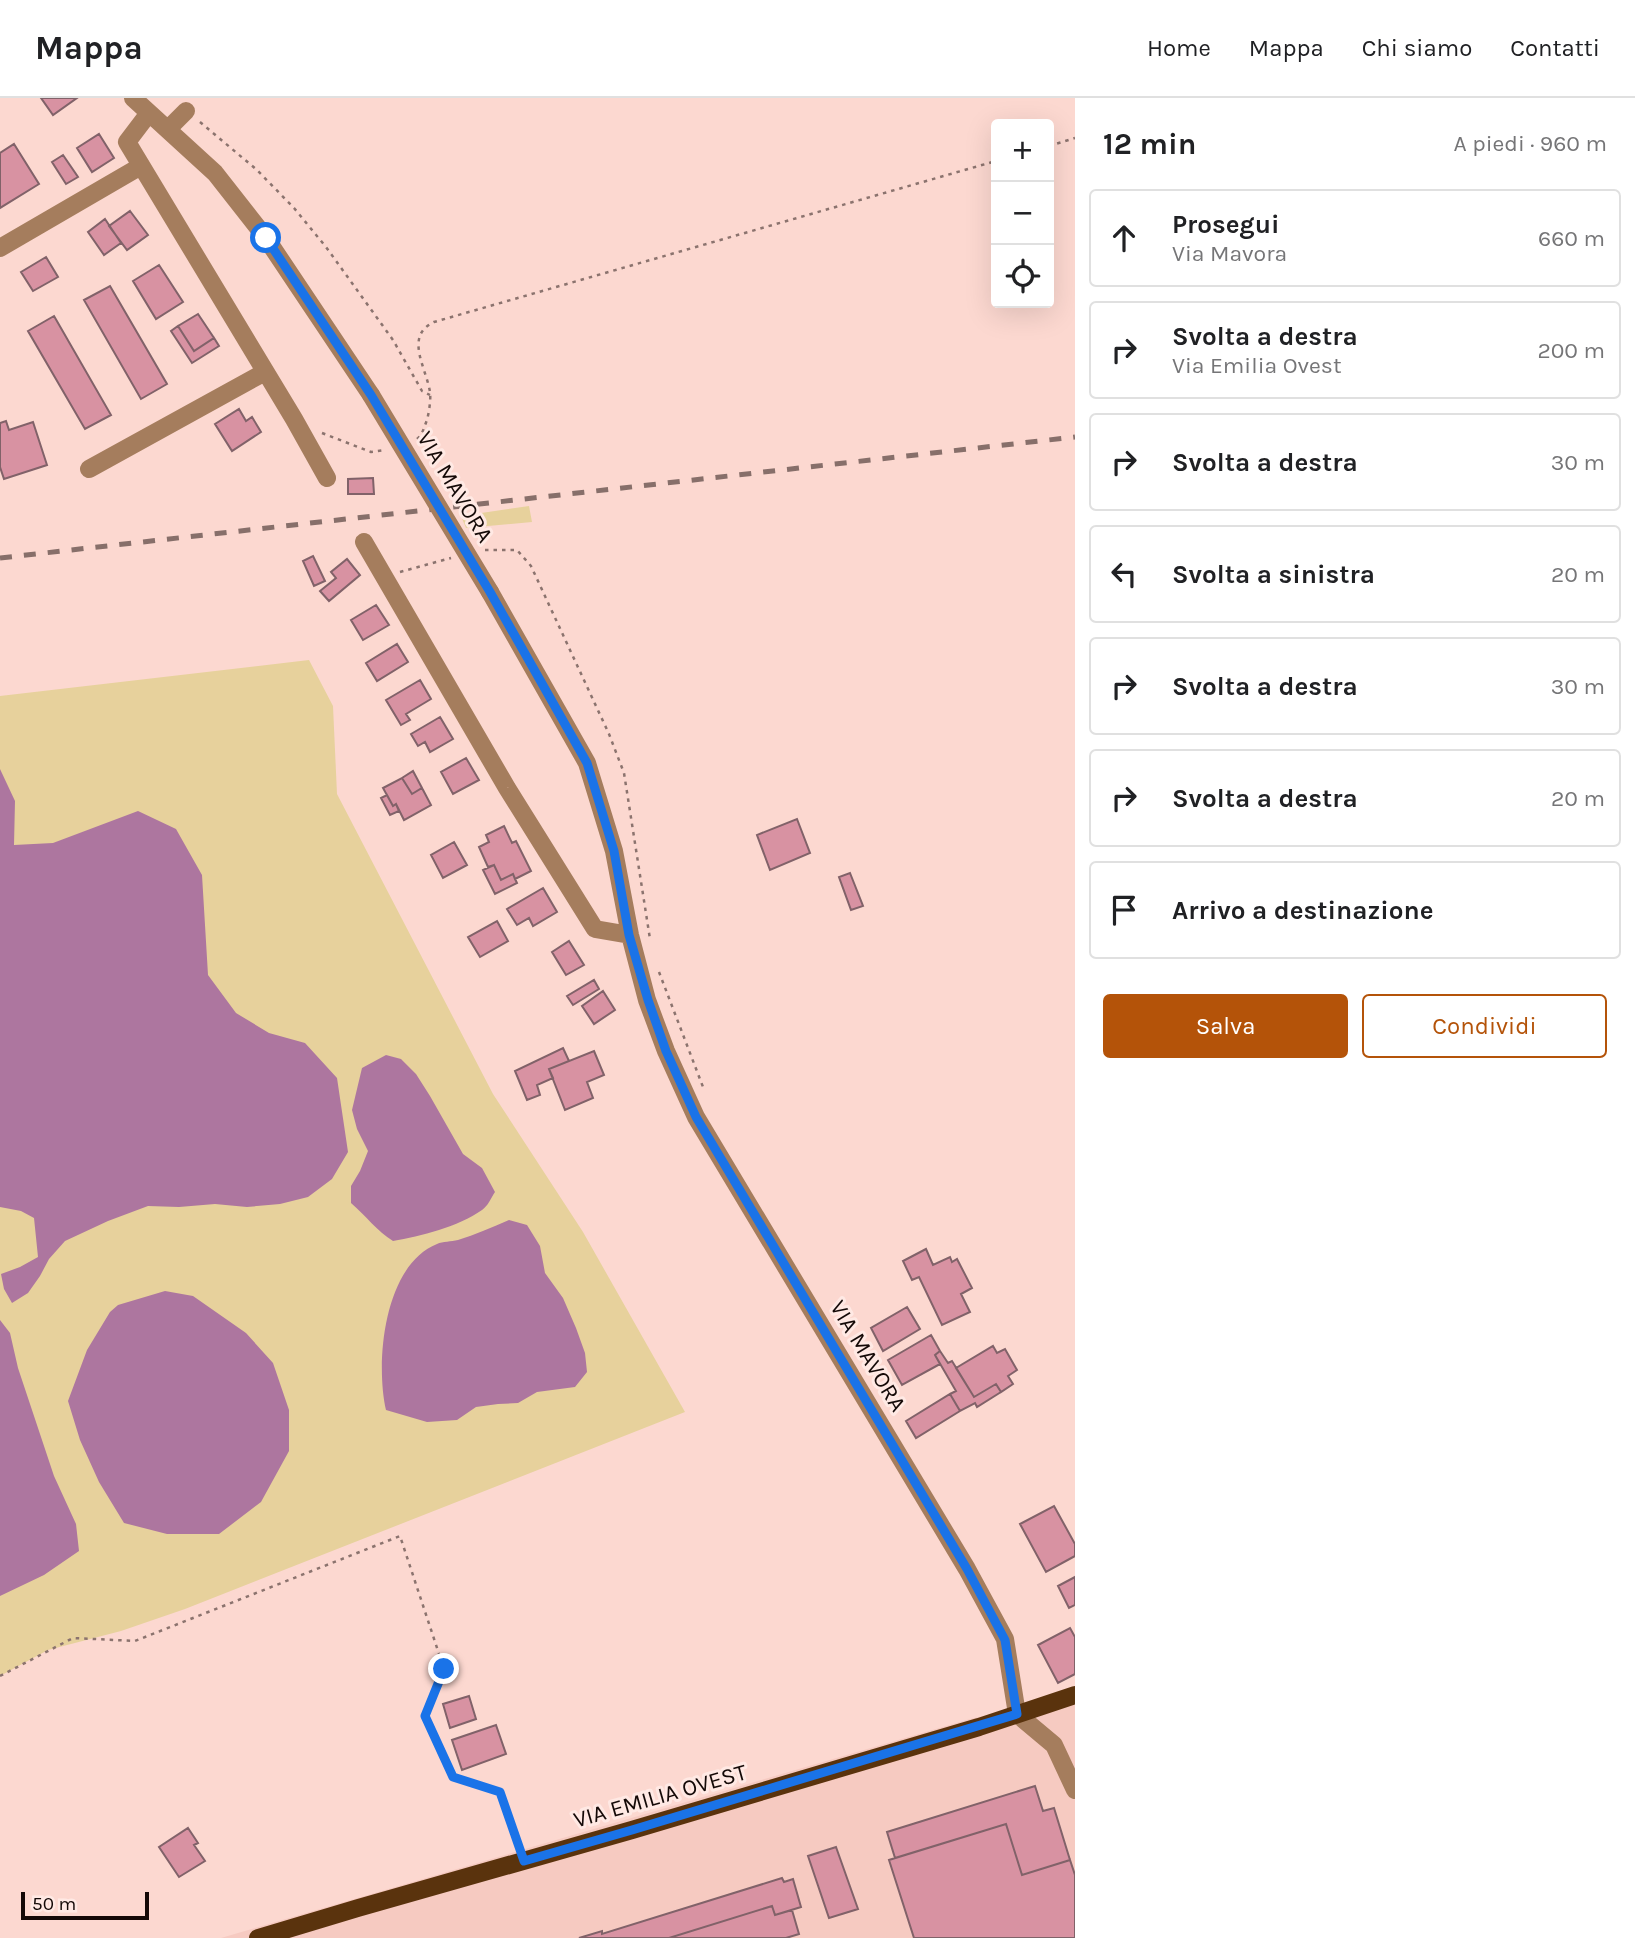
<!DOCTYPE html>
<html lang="it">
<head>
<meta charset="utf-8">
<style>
  body { margin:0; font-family:Karla,sans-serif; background:#f6f6f6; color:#202124 }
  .controls { position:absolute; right:21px; top:21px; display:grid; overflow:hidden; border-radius:7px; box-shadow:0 7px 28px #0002 }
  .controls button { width:63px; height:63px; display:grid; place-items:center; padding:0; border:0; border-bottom:2px solid #e0e0e0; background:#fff; color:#202124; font:35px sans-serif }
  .scale { position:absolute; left:21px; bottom:18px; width:128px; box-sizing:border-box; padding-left:7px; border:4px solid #140907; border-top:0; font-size:19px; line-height:24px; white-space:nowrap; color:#140907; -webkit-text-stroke:5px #ffe9e4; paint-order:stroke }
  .stop { position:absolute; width:21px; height:21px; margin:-16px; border:5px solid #1a73e8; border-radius:50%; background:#fff }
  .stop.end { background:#1a73e8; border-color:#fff; box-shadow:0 2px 7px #0008 }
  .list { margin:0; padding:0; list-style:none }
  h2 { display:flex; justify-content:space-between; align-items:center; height:91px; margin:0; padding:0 28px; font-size:30px }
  h2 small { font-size:23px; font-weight:400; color:#757577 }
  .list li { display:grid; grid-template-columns:46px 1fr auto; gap:21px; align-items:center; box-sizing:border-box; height:98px; margin:0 14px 14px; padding:0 14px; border:2px solid #e0e0e0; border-radius:7px }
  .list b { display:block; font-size:26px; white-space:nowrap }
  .list p { margin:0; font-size:23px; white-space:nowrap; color:#757577 }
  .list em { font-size:23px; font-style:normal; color:#757577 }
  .actions { display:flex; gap:14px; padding:21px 28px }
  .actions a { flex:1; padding:16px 0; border:2px solid #b45309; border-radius:7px; text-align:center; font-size:24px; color:#b45309 }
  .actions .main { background:#b45309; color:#fff }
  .icon { flex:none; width:38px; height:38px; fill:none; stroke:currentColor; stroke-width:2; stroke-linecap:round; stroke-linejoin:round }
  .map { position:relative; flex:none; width:1075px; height:1840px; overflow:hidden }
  header { display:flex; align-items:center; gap:42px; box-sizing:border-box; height:98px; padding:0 35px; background:#fff; border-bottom:2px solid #e0e0e0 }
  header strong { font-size:33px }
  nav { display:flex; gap:38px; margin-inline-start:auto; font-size:24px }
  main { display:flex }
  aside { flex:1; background:#fff }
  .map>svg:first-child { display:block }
  .built { fill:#f6cac1 }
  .green { fill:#e7d19c }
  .water { fill:#ad769f }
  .building { fill:#d892a2; stroke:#816269; stroke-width:2 }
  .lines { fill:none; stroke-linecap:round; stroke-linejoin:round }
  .path { stroke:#8b736e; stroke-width:2.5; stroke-dasharray:3.5 5; stroke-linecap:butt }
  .minor { stroke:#a57d5d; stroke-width:18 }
  .major { stroke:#5a330d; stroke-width:18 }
  .rail { stroke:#876f6a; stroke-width:5; stroke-dasharray:12 12; stroke-linecap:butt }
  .minor-bridge { stroke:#a57d5d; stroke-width:18 }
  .route { stroke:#1a73e8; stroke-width:9 }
  .labels { text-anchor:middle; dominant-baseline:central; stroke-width:6; stroke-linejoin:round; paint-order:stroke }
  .street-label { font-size:23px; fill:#140907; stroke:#ffe9e4 }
</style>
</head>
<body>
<header>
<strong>Mappa</strong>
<nav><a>Home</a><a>Mappa</a><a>Chi siamo</a><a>Contatti</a></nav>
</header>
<main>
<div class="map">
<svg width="1075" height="1840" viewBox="0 0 1075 1840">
  <rect width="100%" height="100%" fill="#fcd8d0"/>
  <path class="built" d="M1075 1597V1840H221L970 1621Z"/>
  <path class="green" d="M529 408 532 424 466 430 461 418Z
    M309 562 333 608 337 696 493 996 583 1134 685 1314 185 1511 121 1533 48 1552 0 1578V598Z"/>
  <path class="water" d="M0 671 15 703 14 747 53 745 138 713 176 731 202 777 208 877 236 915 269 935 305 945 337 980 348 1054 332 1081 308 1099 280 1106 247 1109 215 1106 179 1109 148 1108 108 1123 65 1143 49 1161 40 1178 28 1195 12 1205 4 1191 1 1176 20 1169 38 1159 34 1120 21 1113 0 1109Z
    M386 957 401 961 416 976 430 998 463 1056 482 1070 495 1094C491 1100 488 1108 482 1112 458 1129 421 1138 393 1143 377 1133 366 1118 351 1105V1088L360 1073 368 1053 357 1031 352 1012 362 970Z
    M509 1122 527 1127 540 1148 545 1175 563 1200 576 1230 585 1255 587 1274 575 1289 537 1294 518 1305 498 1306 476 1309 457 1322 427 1324 386 1312C375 1264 384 1167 437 1146 443 1143 451 1144 458 1142 475 1137 492 1129 509 1122Z
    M165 1193 193 1198 246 1235 273 1265 289 1312V1353L261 1404 219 1436H167L124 1425 99 1384 80 1342 68 1303 87 1252 110 1214 118 1207Z
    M0 1222 10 1235 18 1270 54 1378 76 1426 79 1453 44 1477 0 1498Z"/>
  <path class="building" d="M41 0H77L53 17Z
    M99 36 114 60 92 74 77 50Z
    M14 46 39 86 0 110V55Z
    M63 57 78 79 66 86 52 64Z
    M130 113 148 137 127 152 109 128Z
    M105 121 121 145 104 157 88 134Z
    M46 159 58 179 33 193 21 174Z
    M159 167 183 204 156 221 133 183Z
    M110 188 167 286 141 301 84 202Z
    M198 216 214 240 194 253 178 228Z
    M54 218 111 317 85 331 28 233Z
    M178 228 194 253 214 240 219 248 192 265 171 233Z
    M239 311 246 323 252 319 261 334 232 353 215 326Z
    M6 323 9 332 33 324 47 367 4 381 0 369V325Z
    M373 380 374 396H348V381Z
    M313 458 325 483 314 488 303 463Z
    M347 461 360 477 329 503 320 493 336 480 331 474Z
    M376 507 389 527 363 542 351 522Z
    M397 546 408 564 377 583 366 565Z
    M420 582 431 601 406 616 410 622 401 627 386 602Z
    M440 619 453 641 430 654 425 644 418 648 411 636Z
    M466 660 479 682 453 696 441 674Z
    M413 673 422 690 412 696 402 680Z
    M402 680 412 696 422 690 431 707 404 722 396 706 393 708 383 690Z
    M387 697 393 708 396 706 399 713 390 717 381 700Z
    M797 721 810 755 770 772 757 737Z
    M504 728 512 745 516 743 531 773 515 781 513 776 501 782 494 767 488 769 479 749 489 744 486 737Z
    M454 744 467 767 443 780 431 757Z
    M494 767 501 782 513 776 517 785 495 796 483 772Z
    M850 775 863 808 851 812 839 779Z
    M543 790 557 814 533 828 529 820 517 827 507 811Z
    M497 823 508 843 480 859 468 839Z
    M569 843 584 867 566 877 552 854Z
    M594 882 599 891 573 907 567 898Z
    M603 893 615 912 594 926 582 908Z
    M563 950 569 963 549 971 553 980 537 987 540 997 527 1002 515 973Z
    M594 953 604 977 587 984 593 1000 565 1012 549 971Z
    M926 1151 933 1167 950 1159 952 1164 957 1161 972 1190 961 1196 970 1214 942 1227 919 1179 912 1182 903 1163Z
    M907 1209 920 1231 883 1253 871 1230Z
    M931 1237 940 1253 935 1257 940 1266 902 1287 888 1262Z
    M993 1248 997 1255 1005 1251 1017 1272 1008 1278 1013 1286 1001 1294 996 1286 974 1299 956 1270Z
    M940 1253 948 1265 952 1263 974 1299 996 1286 1001 1294 977 1309 975 1305 960 1313 950 1296 956 1293 935 1257Z
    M950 1296 960 1313 916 1340 906 1323Z
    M1054 1408 1075 1446V1458L1046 1474 1020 1426Z
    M1075 1479V1507L1069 1510 1058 1488Z
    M1070 1530 1075 1539V1576L1058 1585 1038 1547Z
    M469 1598 476 1621 450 1630 443 1606Z
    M496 1627 506 1656 462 1672 452 1642Z
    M1035 1688 1043 1713 1054 1710 1070 1762 1022 1777 1006 1726 895 1760 887 1734Z
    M1006 1726 1022 1777 1070 1762 1075 1777V1840H914L889 1762Z
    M188 1730 198 1745 194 1747 205 1763 179 1779 159 1749Z
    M836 1749 858 1811 829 1820 808 1758Z
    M782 1780 784 1784 793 1781 801 1809 775 1817 772 1808 669 1840H579L602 1833V1836Z
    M772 1808 775 1817 792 1812 799 1836 786 1840H669Z"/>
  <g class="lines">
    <path class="path" d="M200 24 257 72 294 110 326 149 393 242 422 293 430 297
      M1049 48 1075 40
      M322 335 371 354 385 352
      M417 341C423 336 424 329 427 322 429 314 431 302 430 294 426 269 404 238 434 224L996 63
      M485 452H517L531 468 609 636 624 675 650 841
      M400 474 451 460
      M659 874 703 989
      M0 1578 73 1540 135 1543 400 1438 444 1571 425 1618 453 1679 500 1694 518 1745"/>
    <path class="minor" d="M133 0 215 75 266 140 371 297
      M149 15 127 44 294 321 327 380
      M168 31 186 13
      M0 150 141 68
      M89 371 265 274
      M364 444 507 690 595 831 630 837
      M490 494 587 665 614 753 630 837 647 902 666 953 696 1019 967 1471 1005 1541 1017 1616 1054 1647 1075 1692"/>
    <path class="major" d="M258 1840 358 1810 632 1732 979 1629 1075 1597"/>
    <path class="rail" d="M0 460 1075 339"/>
    <path class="minor-bridge" d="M371 297 490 494"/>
  </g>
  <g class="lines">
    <path class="route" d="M266 140 371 297 490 494 587 665 614 753 629 837 648 902 666 953 696 1019 967 1471 1005 1542 1017 1616 632 1732 524 1763 500 1694 453 1679 425 1618 444 1571"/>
  </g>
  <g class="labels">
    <g class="street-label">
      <text transform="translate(455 389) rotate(59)">VIA MAVORA</text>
      <text transform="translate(868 1258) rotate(59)">VIA MAVORA</text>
      <text transform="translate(660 1698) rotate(-16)">VIA EMILIA OVEST</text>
    </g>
  </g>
</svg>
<div class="controls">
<button>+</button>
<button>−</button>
<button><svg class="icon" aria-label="locate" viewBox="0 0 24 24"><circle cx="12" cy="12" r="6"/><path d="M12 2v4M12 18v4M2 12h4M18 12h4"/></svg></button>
</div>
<div class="scale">50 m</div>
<div class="stop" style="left:266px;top:140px"></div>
<div class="stop end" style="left:444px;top:1571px"></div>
</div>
<aside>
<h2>12 min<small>A piedi · 960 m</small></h2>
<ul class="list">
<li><svg class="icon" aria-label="ahead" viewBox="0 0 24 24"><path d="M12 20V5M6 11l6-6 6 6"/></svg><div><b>Prosegui</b><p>Via Mavora</p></div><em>660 m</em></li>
<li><svg class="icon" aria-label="right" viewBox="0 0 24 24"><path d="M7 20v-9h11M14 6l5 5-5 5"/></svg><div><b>Svolta a destra</b><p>Via Emilia Ovest</p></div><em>200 m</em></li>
<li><svg class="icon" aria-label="right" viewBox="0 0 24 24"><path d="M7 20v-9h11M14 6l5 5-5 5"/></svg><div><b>Svolta a destra</b></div><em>30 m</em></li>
<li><svg class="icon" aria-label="left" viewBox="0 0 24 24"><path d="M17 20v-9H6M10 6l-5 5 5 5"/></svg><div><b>Svolta a sinistra</b></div><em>20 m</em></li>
<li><svg class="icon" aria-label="right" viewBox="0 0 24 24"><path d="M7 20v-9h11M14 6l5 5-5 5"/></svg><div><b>Svolta a destra</b></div><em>30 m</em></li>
<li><svg class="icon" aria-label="right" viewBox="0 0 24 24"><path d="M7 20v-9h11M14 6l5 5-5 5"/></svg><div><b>Svolta a destra</b></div><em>20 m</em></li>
<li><svg class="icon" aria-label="arrive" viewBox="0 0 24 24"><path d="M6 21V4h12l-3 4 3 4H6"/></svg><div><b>Arrivo a destinazione</b></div></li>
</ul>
<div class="actions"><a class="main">Salva</a><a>Condividi</a></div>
</aside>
</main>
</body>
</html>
